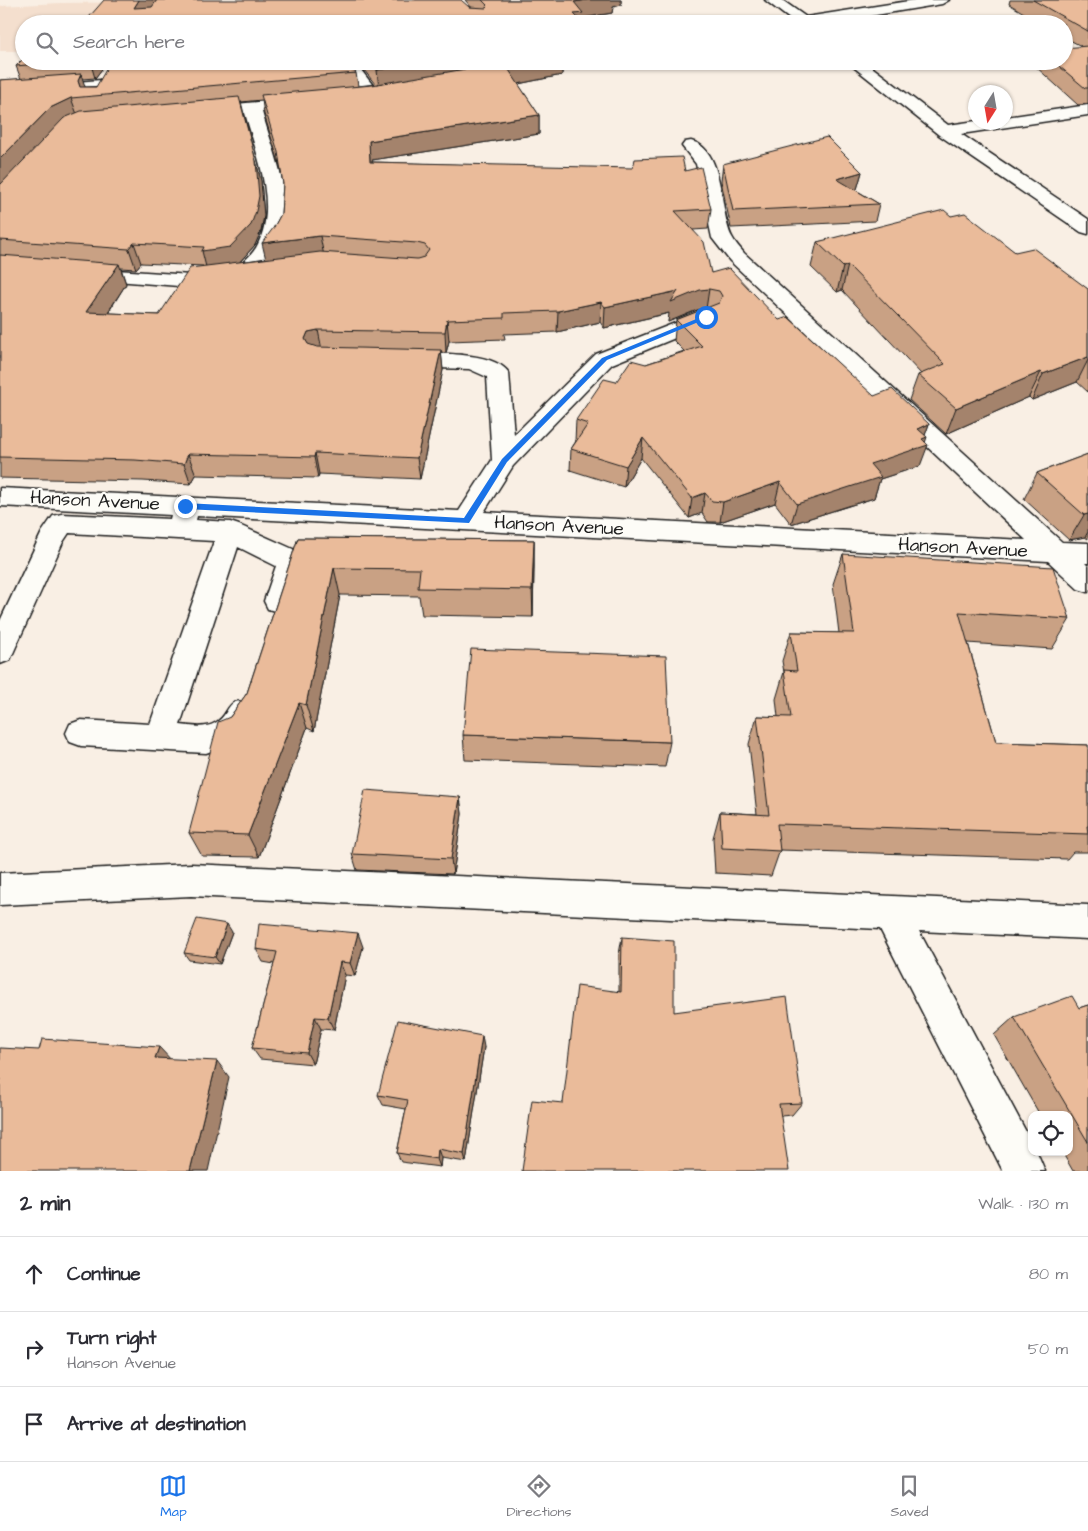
<!DOCTYPE html>
<html lang="en">
<head>
<meta charset="utf-8">
<style>
  body { margin:0; font-family:"Architects Daughter",sans-serif; background:#f2f2f3; color:#2b2b33 }
  .controls { position:absolute; right:15px; bottom:15px; display:grid; overflow:hidden; border-radius:10px; box-shadow:0 1px 4px #0004 }
  .controls button { width:45px; height:45px; display:grid; place-items:center; padding:0; border:0; border-bottom:1px solid #e1e1e2; background:#fff; color:#2b2b33; font:25px sans-serif }
  .compass { position:absolute; left:968px; top:85px; width:45px; height:45px; border-radius:50%; background:#fff; box-shadow:0 1px 4px #0004; rotate:191deg }
  .stop { position:absolute; width:15px; height:15px; margin:-11px; border:4px solid #1a73e8; border-radius:50%; background:#fff }
  .stop.end { background:#1a73e8; border-color:#fff; box-shadow:0 1px 5px #0008 }
  .list { margin:0; padding:0; list-style:none }
  h2 { display:flex; justify-content:space-between; align-items:center; height:65px; margin:0; padding:0 20px; font-size:21px }
  h2 small { font-size:16px; font-weight:400; color:#7c7c81 }
  .list li { display:grid; grid-template-columns:32px 1fr auto; gap:15px; align-items:center; box-sizing:border-box; height:75px; padding:0 20px; border-top:1px solid #e1e1e2 }
  .list b { display:block; font-size:19px; white-space:nowrap }
  .list p { margin:0; font-size:16px; white-space:nowrap; color:#7c7c81 }
  .list em { font-size:16px; font-style:normal; color:#7c7c81 }
  .icon { flex:none; width:28px; height:28px; fill:none; stroke:currentColor; stroke-width:2; stroke-linecap:round; stroke-linejoin:round }
  .map { position:relative; flex:none; width:1088px; height:1171px; overflow:hidden }
  .search { position:absolute; background:#fff; box-shadow:0 1px 4px #0004; left:15px; right:15px; top:15px; height:55px; display:flex; align-items:center; gap:12px; box-sizing:border-box; padding:0 18px; border-radius:28px; color:#7c7c81; font-size:19px }
  .sheet { height:290px; background:#fff }
  nav { display:flex; justify-content:space-around; align-items:center; box-sizing:border-box; height:70px; border-top:1px solid #e1e1e2; background:#fff; font-size:14px; color:#7c7c81 }
  nav a { display:grid; justify-items:center; gap:2px }
  nav .on { color:#1a73e8 }
  .map>svg:first-child { display:block }
  .built { fill:#f4dfce }
  .lines { fill:none; stroke-linecap:round; stroke-linejoin:round }
  .minor-casing { stroke:#1c1c1c; stroke-width:3 }
  .minor { fill:#fdfcf7; fill-rule:evenodd }
  .wall { fill:#c9a184; stroke:#1c1c1c; fill-rule:evenodd }
  .shaded-wall { fill:#a4836c; stroke:#1c1c1c }
  .building { fill:#eabb9a; stroke:#1c1c1c }
  .route { fill:#1a73e8 }
  .labels { text-anchor:middle; dominant-baseline:central; stroke-width:4.5; stroke-linejoin:round; paint-order:stroke }
  .street-label { font-size:19px; fill:#1c1c1c; stroke:#fdfcf7 }
</style>
</head>
<body>
<div class="map">
<svg width="1088" height="1171" viewBox="0 0 1088 1171">
  <rect width="100%" height="100%" fill="#f9efe4"/>
  <filter id="ink" filterUnits="userSpaceOnUse"><feTurbulence type="fractalNoise" baseFrequency=".02" numOctaves="2"/><feDisplacementMap in="SourceGraphic" scale="10" xChannelSelector="R" yChannelSelector="G"/><feConvolveMatrix kernelMatrix="1 2 1 2 8 2 1 2 1" color-interpolation-filters="sRGB"/></filter>
  <g filter="url(#ink)">
    <path class="built" d="M152 2 137 24H24V51H0V6L61 3Z"/>
    <g class="lines">
      <g class="minor-casing">
        <path id="minor" d="M765 0H782L806 17 915 0H949L942 4 822 24H786L791 20Z
          M338 61H354L382 97 380 101H368Z
          M553 61H589L581 66 525 76 517 71 519 68Z
          M846 61H864L948 125 976 121 1006 122V117L1088 105V115L961 134 1088 219V234L1081 232 939 135Z
          M101 80 109 85 107 88 0 98V88Z
          M299 98 305 99 307 103 305 107 262 112C272 148 293 194 283 233 280 246 271 256 262 266 254 275 250 281 237 277L234 273C241 263 253 255 258 244 278 204 256 153 245 113L205 117 199 116 197 112 199 108 205 107Z
          M691 141C725 149 719 212 732 237 735 243 740 248 744 253L1062 542 1088 543V563H1085L1088 566V592L1078 589 1048 561 197 516 196 520 230 522 239 525 293 549 304 565 288 609 278 612 268 609 264 601 276 566 238 547 180 725C191 726 205 729 215 723 232 715 224 694 252 704L256 713 239 741 206 753 81 746 70 742 66 733 70 724 81 720 150 724 214 541 69 533 63 542 10 660 0 664V621L42 532 53 516 62 514 170 519 171 515 0 506V488L459 511 492 460 487 377 469 369 404 367 396 365 393 360 396 355 404 353C430 354 494 350 509 373L514 435 596 354 706 311 714 312 717 317 714 322 612 364 513 466 484 512 1026 540 730 261 712 238 696 164 682 146 685 142Z
          M86 268 191 275 217 271 224 273 227 277 224 281 191 287 79 278 76 274 79 270Z
          M191 864 1088 905V939L919 931 1032 1143V1152H1037L1045 1171H1003L880 929 191 896 0 905V873Z"/>
      </g>
      <use href="#minor" class="minor"/>
    </g>
    <path class="wall" d="M465 0H621V5L613 7 612 13 583 18V23L469 7 472 8Z
      M1010 0H1088V104L1078 105 1035 66 1036 61H1064L1081 46 1064 37V24H1042L1009 4Z
      M24 61H108L95 78 82 79 85 87 356 73 358 86 375 84 357 61H562V75L518 84 539 115V134L372 160V162L685 171 711 209 708 229 693 230 711 273 779 320 874 396 929 424 925 435V442L920 466 880 479 874 498 791 524 775 503 720 522H708L702 513 689 518 641 458 624 487 570 470 571 449 576 441H575L576 420 616 382 646 364 684 351 674 341 676 320 701 310H697L668 322 670 313 604 328 600 322 557 332 504 334 505 339 449 341 446 353 441 352 443 370 420 479 319 474 318 478 196 475 191 484 143 481 0 478V80L21 79 16 66ZM262 100 264 114 280 166 283 184 281 214 274 227 266 258 240 262 255 245 261 231 264 216 261 181 256 161 241 102ZM141 263 203 266 159 315 108 313 126 284 121 268 136 269Z
      M723 164 862 172 857 189 856 190 879 204 875 221 731 228 721 181Z
      M951 216 1015 252 1088 289V392L1077 382 1032 400 1029 397 946 434 909 400 918 375 921 374 842 290 837 292 811 267 817 242Z
      M1088 454V539L1085 537 1069 540 1024 499 1037 473Z
      M298 538 534 540V567L533 617 422 615 419 596 340 595 314 731 307 728 259 857 202 856 189 833 230 717 247 693Z
      M843 554 1070 619 1052 649 968 643 996 742 1088 745V852H1073L1067 859 780 850 771 876 715 873 713 838 720 812 757 814 749 744 757 716 778 717 776 699 784 672 782 661 791 632 839 633 833 584Z
      M463 735 670 742 665 767 465 760Z
      M460 797 462 814 453 874 357 870 352 854Z
      M232 932 220 964 189 960 184 953Z
      M622 937 674 1012 802 1103 792 1115 781 1116 619 992V954Z
      M363 947 355 976 345 975 334 1030 321 1029 313 1064 260 1059 252 1048 274 964 263 962 256 949Z
      M1088 1005V1171H1073L1062 1152H1069V1115H1040L994 1035 1014 1017 1079 1008Z
      M484 1047 466 1162 441 1158 440 1167 401 1162 397 1153 406 1109 383 1105 378 1095Z"/>
    <path class="shaded-wall" d="M139 0H158L140 24 134 8Z
      M587 0H621V5L613 7 612 13 583 18V24H574V2Z
      M90 61H108L95 78Z
      M433 61H562V75L508 86 379 89 377 70Z
      M81 74 87 93 83 97 78 81Z
      M71 98 78 117 0 187V159L50 108Z
      M539 115V134L372 160 373 181 370 162 369 141Z
      M256 161 261 181 264 216 261 231 255 245 235 267 207 271 202 251Z
      M862 172 857 189 833 196 837 179Z
      M320 236 324 256 267 264 262 243Z
      M134 243 141 263 136 269 129 249Z
      M119 264 126 284 95 332 86 312Z
      M848 265 842 290 837 292 843 267Z
      M709 289 706 309 697 310 668 322 669 313 604 328 605 307 678 291Z
      M601 302 600 322 557 332 558 311Z
      M447 320 449 341 446 353 445 332Z
      M318 330 322 350 312 353 305 339 308 332Z
      M441 350 443 370 420 479 417 458Z
      M1088 357V360L1077 382 1032 400 1043 374Z
      M1041 372 1029 397 946 434 956 408Z
      M929 424 924 438 927 437 924 446 928 445 920 466 880 479 874 498 791 524 797 504 870 464 918 429Z
      M643 438 641 458 624 487 626 466Z
      M315 453 319 474 318 478 314 457Z
      M188 454 196 475 191 484 184 464Z
      M780 482 775 503 720 522 723 502Z
      M705 493 702 513 689 518 692 498Z
      M1088 514V532L1085 537 1069 540 1084 515Z
      M534 540V567L533 617 532 590Z
      M334 568 340 595 314 731 306 705Z
      M299 703 307 728 259 857 248 835Z
      M460 797 462 814 453 874 451 859Z
      M227 924 232 932 220 964 215 957Z
      M358 933 363 947 355 976 350 963Z
      M340 962 345 975 334 1030 328 1018Z
      M315 1017 321 1029 313 1064 307 1053Z
      M482 1036 484 1047 466 1162 464 1154Z
      M159 1047 174 1063 155 1058Z
      M217 1061 229 1077 208 1171H190Z
      M438 1149 441 1158 440 1167 437 1159Z"/>
    <path class="building" d="M104 0H139L134 8 152 7 157 0H461L469 7 486 8 488 6 482 0H587L574 2 583 13 574 14 584 24H83Z
      M1033 0H1088V31Z
      M1088 46V88H1085L1053 61H1064V48Z
      M24 58V61H69L16 66Z
      M111 61H347L356 73 71 98 50 108 0 159V80L81 74 78 81 80 87H96Z
      M369 61H433L377 70Z
      M512 61H538L507 67 539 115 369 141 370 162 633 168 635 159 682 157 685 171 701 167 711 209 675 211 704 242 711 273 729 268 779 320 788 317 874 396 892 389 929 424 918 429 927 437 922 439 928 445 870 464 881 477 797 504 780 482 723 502 712 501 705 493 692 498 643 438 626 466 571 449 588 424 576 420 604 379 616 382 631 360 646 364 702 346 676 320 719 303 722 296 719 291 709 289 700 290 671 302 678 291 605 307 601 302 558 311 504 313V318L447 320 445 332 318 330 308 332 305 339 308 344 317 347 441 350 417 458 315 453 314 457 188 454 184 464 135 460 0 457V255L119 264 86 312 159 315 190 268 320 252 417 259 424 257 429 250 425 245 417 243 320 236 262 243 274 227 281 214 283 184 278 152 261 95 372 85Z
      M239 97 256 161 259 196 256 211 251 225 230 247 202 251 204 247 134 243 129 249 0 240V185L64 118 81 111Z
      M827 137 862 172 837 179 879 204 733 211 723 164Z
      M944 210 951 216 965 213 1015 252 1033 248 1088 289V357L1043 374 1041 372 956 408 918 375 945 364 848 265 843 267 817 242Z
      M1088 454V514L1084 515 1037 473Z
      M298 538 534 540 532 590 418 588 420 569 334 568 306 705 299 703 248 835 189 833 218 722 230 717 247 693Z
      M843 554 1053 567 1070 619 959 612 996 742 1088 745V826H1087L1088 834 777 824 780 851 722 848 720 812 769 815 757 716 791 717 784 670 797 671 791 632 854 633Z
      M471 649 666 656 670 742 463 735Z
      M365 790 460 797 451 859 352 854Z
      M197 919 227 924 215 957 184 953Z
      M259 924 358 933 350 963 340 962 328 1018 315 1017 307 1053 252 1048 277 952 256 949Z
      M622 937 674 941V1012L787 997 802 1103 779 1104 789 1171H522L532 1100 563 1103 577 986 621 992Z
      M1072 996 1079 1008 1088 1005V1142L1014 1017Z
      M398 1020 482 1036 464 1154 438 1149 437 1159 397 1153 408 1100 378 1095Z
      M42 1039 159 1047 155 1058 217 1061 190 1171H0V1048L39 1050Z"/>
  </g>
  <path class="route" d="M706 315 708 318 607 360 507 462 469 523 185 509 182 506 185 503 464 518 502 459 602 358Z"/>
  <g class="labels">
    <g class="street-label">
      <text transform="translate(95 501) rotate(3)">Hanson Avenue</text>
      <text transform="translate(559 526) rotate(3)">Hanson Avenue</text>
      <text transform="translate(963 548) rotate(3)">Hanson Avenue</text>
    </g>
  </g>
</svg>
<div class="controls">
<button><svg class="icon" aria-label="locate" viewBox="0 0 24 24"><circle cx="12" cy="12" r="6"/><path d="M12 2v4M12 18v4M2 12h4M18 12h4"/></svg></button>
</div>
<svg class="compass" viewBox="-18 -18 36 36"><path d="M0-13l5 13h-10z" fill="#e53935"/><path d="M0 13l5-13h-10z" fill="#7c7c81"/></svg>
<div class="stop" style="left:706px;top:317px"></div>
<div class="stop end" style="left:185px;top:506px"></div>
<div class="search"><svg class="icon" aria-label="search" viewBox="0 0 24 24"><circle cx="10" cy="10" r="6"/><path d="M15 15l6 6"/></svg>Search here</div>
</div>
<section class="sheet">
<h2>2 min<small>Walk · 130 m</small></h2>
<ul class="list">
<li><svg class="icon" aria-label="ahead" viewBox="0 0 24 24"><path d="M12 20V5M6 11l6-6 6 6"/></svg><div><b>Continue</b></div><em>80 m</em></li>
<li><svg class="icon" aria-label="right" viewBox="0 0 24 24"><path d="M7 20v-9h11M14 6l5 5-5 5"/></svg><div><b>Turn right</b><p>Hanson Avenue</p></div><em>50 m</em></li>
<li><svg class="icon" aria-label="arrive" viewBox="0 0 24 24"><path d="M6 21V4h12l-3 4 3 4H6"/></svg><div><b>Arrive at destination</b></div></li>
</ul>
</section>
<nav>
<a class="on"><svg class="icon" aria-label="map" viewBox="0 0 24 24"><path d="M3 6l6-2 6 2 6-2v14l-6 2-6-2-6 2zM9 4v14M15 6v14"/></svg>Map</a>
<a><svg class="icon" aria-label="directions" viewBox="0 0 24 24"><path d="M12 3l9 9-9 9-9-9zM9 14v-3h6M13 9l2 2-2 2"/></svg>Directions</a>
<a><svg class="icon" aria-label="saved" viewBox="0 0 24 24"><path d="M7 4h10v16l-5-4-5 4z"/></svg>Saved</a>
</nav>
</body>
</html>
